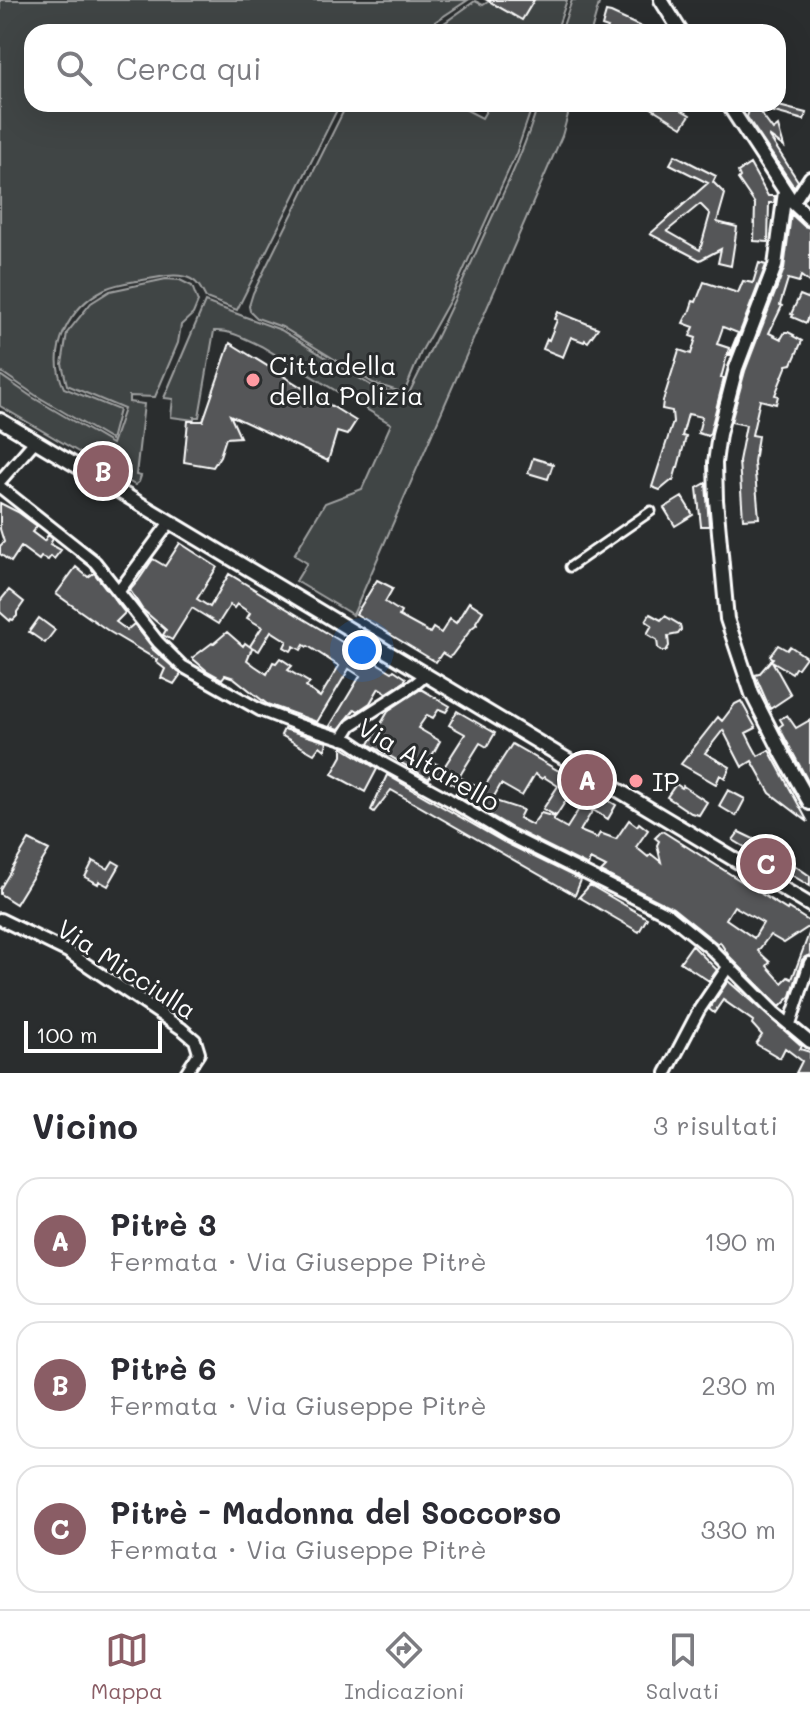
<!DOCTYPE html>
<html lang="it">
<head>
<meta charset="utf-8">
<style>
  body { margin:0; font-family:Mali,sans-serif; background:#f7f7f7; color:#2b2b33 }
  .scale { position:absolute; left:24px; bottom:20px; width:138px; box-sizing:border-box; padding-left:8px; border:4px solid #fff; border-top:0; font-size:22px; line-height:28px; white-space:nowrap; color:#fff; -webkit-text-stroke:6px #2a2d2e; paint-order:stroke }
  .you { position:absolute; left:362px; top:650px; width:28px; height:28px; margin:-20px; border:6px solid #fff; border-radius:50%; background:#1a73e8; box-shadow:0 0 0 12px #1a73e833 }
  .badge { display:grid; place-items:center; width:52px; height:52px; border-radius:50%; background:#8a5d65; color:#fff; font-size:26px; font-weight:700 }
  .pin { position:absolute; translate:-50% -50%; border:4px solid #fff; box-shadow:0 2px 8px #0006 }
  .list { margin:0; padding:0; list-style:none }
  h2 { display:flex; justify-content:space-between; align-items:center; height:104px; margin:0; padding:0 32px; font-size:34px }
  h2 small { font-size:26px; font-weight:400; color:#7c7c81 }
  .list li { display:grid; grid-template-columns:52px 1fr auto; gap:24px; align-items:center; box-sizing:border-box; height:128px; margin:0 16px 16px; padding:0 16px; border:2px solid #e1e1e2; border-radius:24px }
  .list b { display:block; font-size:30px; white-space:nowrap }
  .list p { margin:0; font-size:26px; white-space:nowrap; color:#7c7c81 }
  .list em { font-size:26px; font-style:normal; color:#7c7c81 }
  .icon { flex:none; width:44px; height:44px; fill:none; stroke:currentColor; stroke-width:2; stroke-linecap:round; stroke-linejoin:round }
  .map { position:relative; flex:none; width:810px; height:1073px; overflow:hidden }
  .search { position:absolute; background:#fff; box-shadow:0 8px 32px #0002; left:24px; right:24px; top:24px; height:88px; display:flex; align-items:center; gap:20px; box-sizing:border-box; padding:0 28px; border-radius:24px; color:#7c7c81; font-size:30px }
  .sheet { height:536px; background:#fff }
  nav { display:flex; justify-content:space-around; align-items:center; box-sizing:border-box; height:112px; border-top:2px solid #e1e1e2; background:#fff; font-size:22px; color:#7c7c81 }
  nav a { display:grid; justify-items:center; gap:4px }
  nav .on { color:#8a5d65 }
  .map>svg:first-child { display:block }
  .green { fill:#414445; stroke:#a0a2a2; stroke-width:2 }
  .building { fill:#555758; stroke:#fff; stroke-width:2; fill-rule:evenodd }
  .lines { fill:none; stroke-linecap:round; stroke-linejoin:round }
  .pedestrian-casing { stroke:#fff; stroke-width:13 }
  .minor-casing { stroke:#fff; stroke-width:16 }
  .tertiary-casing { stroke:#fff; stroke-width:18 }
  .pedestrian { stroke:#2a2d2e; stroke-width:7 }
  .minor { stroke:#2a2d2e; stroke-width:10 }
  .tertiary { stroke:#2a2d2e; stroke-width:12 }
  .poi-dot { fill:#ff9aa2; stroke:#2a2d2e; stroke-width:3 }
  .labels { text-anchor:middle; dominant-baseline:central; stroke-width:6; stroke-linejoin:round; paint-order:stroke }
  .poi-label { font-size:26px; fill:#fff; stroke:#2a2d2e; text-anchor:start }
  .street-label { font-size:26px; fill:#fff; stroke:#2a2d2e }
</style>
</head>
<body>
<div class="map">
<svg width="810" height="1073" viewBox="0 0 810 1073">
  <rect width="100%" height="100%" fill="#2a2d2e"/>
  <filter id="ink" filterUnits="userSpaceOnUse"><feTurbulence type="fractalNoise" baseFrequency=".0125" numOctaves="2"/><feDisplacementMap in="SourceGraphic" scale="16" xChannelSelector="R" yChannelSelector="G"/><feConvolveMatrix kernelMatrix="1 2 1 2 8 2 1 2 1" color-interpolation-filters="sRGB"/></filter>
  <g filter="url(#ink)">
    <path class="green" d="M0 0H468L427 27 409 32H32V104H340L237 310 206 298C202 291 199 283 191 279 178 272 162 277 148 279 134 282 118 283 105 289 69 307 46 350 64 388L119 410 111 440 35 395 0 371Z
      M491 0 495 5 522 20 534 0H567L556 32H441L436 29 475 1 483 5Z
      M572 0H600L591 32H561Z
      M347 104H455L482 118 490 104H533L516 154 451 298 421 352 404 393 373 383 282 327 257 318 250 311 249 306 253 293Z
      M538 104H571L562 136 353 615 296 581 307 563 294 555 325 503 362 489 391 424 261 346C246 339 231 330 214 331L199 417H194V420L171 417 173 399 164 398 205 302 281 330 372 386 407 397C436 340 463 282 489 224 507 185 526 146 538 104Z
      M166 279 180 280 192 286 198 302 193 314 181 325 178 343 155 397 129 396V402L144 404 136 475 141 476 139 482 135 485 0 406V375L32 397 112 444 124 409 67 385 62 364 67 333 91 303 110 291Z"/>
    <path class="building" d="M487 0H534L522 20Z
      M606 12 611 13 652 32H606L608 28 602 26Z
      M645 104H671L690 115 682 127Z
      M751 104H771L806 113 804 120 756 107 773 130 778 126 784 147 769 136 798 181 794 187 747 117Z
      M675 155 716 176 713 182 725 194 717 222 737 227 731 266 718 263 721 249 700 260 650 234 708 183 670 164ZM700 204 710 214 700 250 667 231Z
      M750 164 768 196H775L774 203H769L768 242 754 241 755 204 738 179 740 177 738 172Z
      M791 214 804 226 810 228V283L801 276 799 282 788 279 780 305 782 306 769 333 781 339 785 332H788L794 335 793 336 802 341 792 364 787 365 775 395 778 396 776 404 760 400 752 435 758 436 754 462 759 518 743 519 739 461 746 425 731 422 745 371 784 269Z
      M759 263 766 265 731 355H729L738 333 723 327 717 344 729 348 721 378H724L710 433 708 436 698 433 702 417 688 414 682 436 686 437 678 467H677L673 481H671L660 490 652 487 673 422 672 411 662 409 663 401 679 350 691 354 696 338 690 336 694 327 683 323 688 313H689L693 301 696 302 704 282 738 293 743 281 753 283Z
      M800 295 810 299V314L806 323 792 317 793 315 791 314Z
      M558 312 598 328 588 342 585 340 584 342 571 337 563 357 543 349 547 339 549 340 557 320 555 319Z
      M230 343 356 421 347 435 337 432 328 461 230 415 240 437 226 438 220 456 213 467 184 462 188 421H203Z
      M533 458 553 464 548 479 528 473Z
      M706 483 709 526H701L697 488Z
      M682 497 693 515 675 526 664 508Z
      M0 503 18 512 37 526 32 532 44 541 48 535 53 539 50 544 61 550 54 559 51 556 48 560 41 557 39 560 21 547 11 562 0 554V546L4 542 0 529Z
      M180 543 217 567 197 599 210 607 229 574 392 672 394 670 406 678 404 682 387 693 379 688 370 703 358 711 355 709 339 729 330 726 360 676 349 669 317 722 267 704 234 678 225 675 222 679 206 670 192 658 212 643 213 644 227 632 243 646 245 643 252 648 247 660 255 666 267 674 273 662 276 663 280 658 292 666 288 670 310 683 306 687 320 697 339 666 308 646 307 647 304 645 301 650 294 646 291 651 284 647 287 641 271 631 259 651 250 646 262 627 247 618 250 613 237 604 234 608 230 605 218 624 192 608 172 640 163 635 166 630 142 609 130 590 138 581 153 559 165 566Z
      M76 567 88 577 94 573 125 613 116 622 127 630 134 624 152 647 151 648 181 674 174 684 161 678 165 669 156 662 157 660 110 632 56 594Z
      M377 580 393 588 385 602 401 612 399 616 430 633 433 628 441 633 450 619 456 623 469 602 483 611 476 622 477 624 472 628 452 655 449 657 442 653 436 662 356 614Z
      M9 590 24 602 17 612V616L13 620 11 619 10 621 0 612V601Z
      M650 614 661 620 665 616 680 625 681 630 678 634 668 636 669 646 666 651H662L658 648 657 640 647 634 652 625 646 621Z
      M39 618 55 630 45 643 29 632Z
      M778 645 787 650 790 646 806 657 798 668H795L792 673 772 661 791 695 770 709 755 675 759 674 773 658 770 656Z
      M421 689 450 706 446 712 439 709 433 718 427 715 418 728 440 741 429 761 444 767 465 734 449 725 457 711 495 733 487 747 480 743 459 777 483 789 512 744 578 782 556 816 543 809 558 786 544 777 542 779 535 774 522 796 501 784 492 800 523 810 519 818 532 825 541 813 555 817 553 820 567 828 591 790 616 805 608 819 593 810 580 831 597 838 600 833 616 839 629 820 637 826 639 823 648 830 636 847 648 857 651 854 661 862 657 845 659 841 655 838 662 831 787 910 788 908 810 922V926L784 943 770 935 758 951 770 962 767 966 782 983 788 977 792 979 810 931V955L805 957 802 960 791 996 780 1007 729 956 720 942 718 944 673 908 601 872 606 867 590 859 588 866 512 828 455 794 459 788 432 771 429 779 369 744 389 710ZM734 906 763 923 754 938 726 919Z
      M741 701 756 728 746 733 752 745 758 756 769 750 808 822 770 793 752 761 742 767 723 730 705 753 730 767 725 778 720 775 716 784 681 764 718 717 722 721 735 704Z
      M787 715 796 728 810 720V785L779 727 783 724 780 719Z
      M284 729 327 742 325 750 320 746 314 754 281 735Z
      M342 747 377 769 365 792 332 774 342 756Z
      M387 775 504 842 581 880 575 895 391 790 374 812 371 810Z
      M676 784 682 788 683 786 707 802 699 815 691 813 667 797Z
      M728 790 745 799 736 816 719 806Z
      M739 832 766 845 771 838 791 850 784 858 810 876V886L733 840Z
      M29 840 49 850 16 904 0 894V889Z
      M93 861 108 869 113 861 120 865 108 886 99 881 98 884 85 877Z
      M590 885 647 918 639 932 579 897Z
      M692 945 717 970 709 981 680 962Z
      M728 981 802 1046 800 1049 810 1052V1073H796L802 1061 785 1048 780 1058 756 1044 762 1035 752 1024 753 1021 723 1000 714 1013 709 1009Z"/>
    <g class="lines">
      <g class="pedestrian-casing">
        <path id="pedestrian" d="M570 567 651 511"/>
      </g>
      <g class="minor-casing">
        <path id="minor" d="M793 203 810 177
          M0 481 35 441
          M0 487 95 562 158 642 182 666 260 710 299 725 350 741 384 764 448 799 508 835 669 915 710 948 774 1012 810 1042
          M119 591 170 522
          M342 739 351 725 415 684 426 675
          M0 919 68 952 182 1029 195 1040 199 1053 186 1073
          M790 1024 810 963
          M666 1073 699 1010 728 967"/>
      </g>
      <g class="tertiary-casing">
        <path id="tertiary" d="M661 0 681 32
          M728 104 793 203 810 219
          M785 192 775 266 736 368 719 434 715 463 716 500 727 619 752 694 783 755 810 803
          M0 420 810 905"/>
      </g>
      <use href="#pedestrian" class="pedestrian"/>
      <use href="#minor" class="minor"/>
      <use href="#tertiary" class="tertiary"/>
    </g>
  </g>
  <g class="poi-dot">
    <circle cx="253" cy="380" r="8"/>
    <circle cx="636" cy="781" r="8"/>
  </g>
  <g class="labels">
    <g class="poi-label">
      <text x="269" y="365">Cittadella<tspan x="269" dy="30">della Polizia</tspan></text>
      <text x="652" y="781">IP</text>
    </g>
    <g class="street-label">
      <text transform="translate(429 764) rotate(30)">Via Altarello</text>
      <text transform="translate(127 969) rotate(33)">Via Micciulla</text>
    </g>
  </g>
</svg>
<div class="scale">100 m</div>
<div class="you"></div>
<div class="pin badge" style="left:587px;top:780px">A</div>
<div class="pin badge" style="left:103px;top:471px">B</div>
<div class="pin badge" style="left:766px;top:864px">C</div>
<div class="search"><svg class="icon" aria-label="search" viewBox="0 0 24 24"><circle cx="10" cy="10" r="6"/><path d="M15 15l6 6"/></svg>Cerca qui</div>
</div>
<section class="sheet">
<h2>Vicino<small>3 risultati</small></h2>
<ul class="list">
<li><span class="badge">A</span><div><b>Pitrè 3</b><p>Fermata · Via Giuseppe Pitrè</p></div><em>190 m</em></li>
<li><span class="badge">B</span><div><b>Pitrè 6</b><p>Fermata · Via Giuseppe Pitrè</p></div><em>230 m</em></li>
<li><span class="badge">C</span><div><b>Pitrè - Madonna del Soccorso</b><p>Fermata · Via Giuseppe Pitrè</p></div><em>330 m</em></li>
</ul>
</section>
<nav>
<a class="on"><svg class="icon" aria-label="map" viewBox="0 0 24 24"><path d="M3 6l6-2 6 2 6-2v14l-6 2-6-2-6 2zM9 4v14M15 6v14"/></svg>Mappa</a>
<a><svg class="icon" aria-label="directions" viewBox="0 0 24 24"><path d="M12 3l9 9-9 9-9-9zM9 14v-3h6M13 9l2 2-2 2"/></svg>Indicazioni</a>
<a><svg class="icon" aria-label="saved" viewBox="0 0 24 24"><path d="M7 4h10v16l-5-4-5 4z"/></svg>Salvati</a>
</nav>
</body>
</html>
